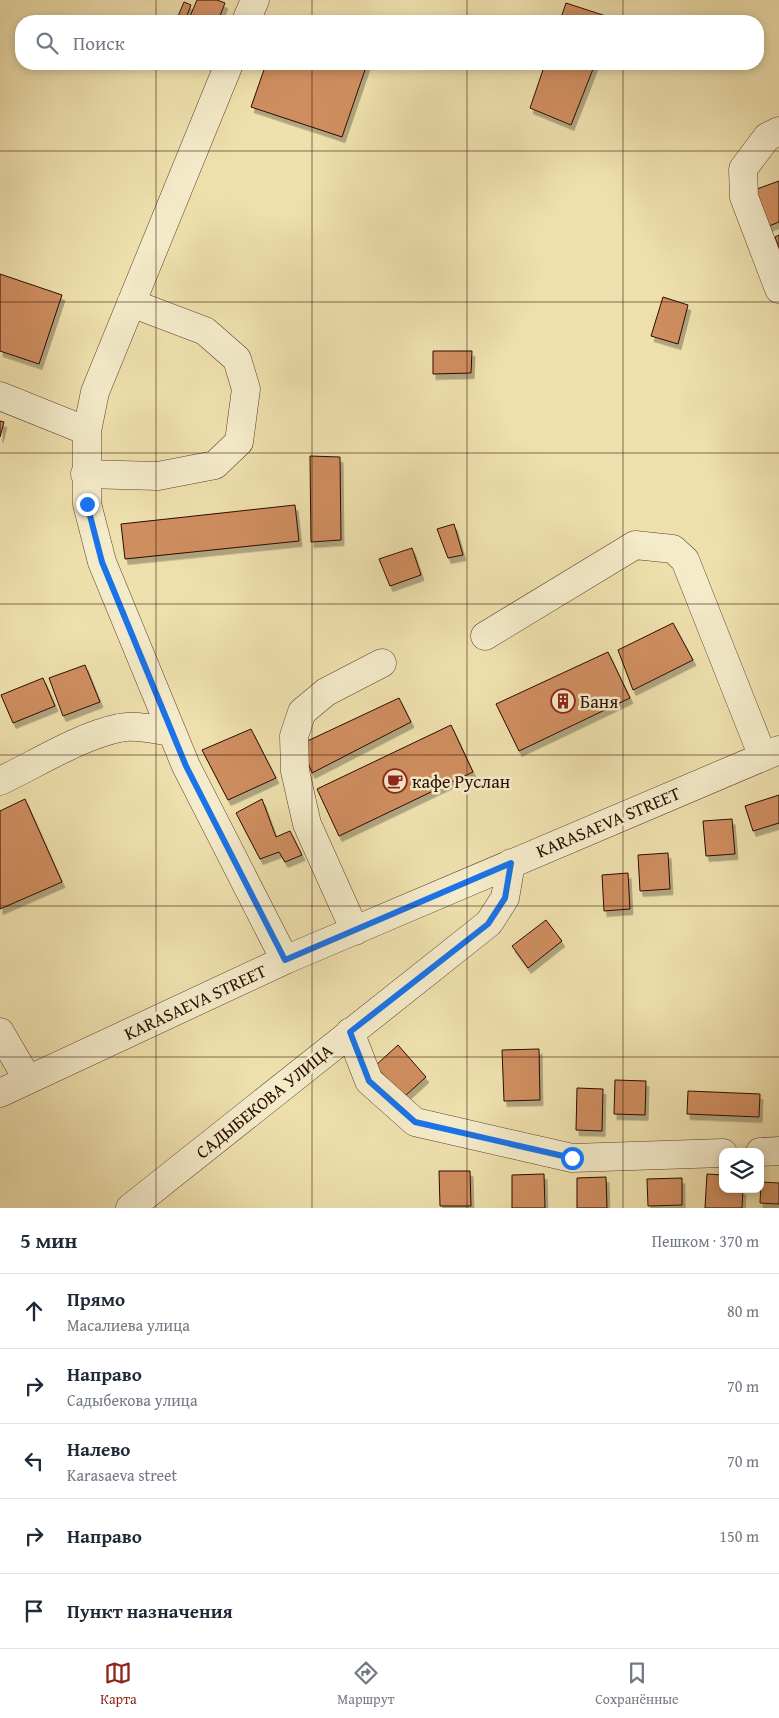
<!DOCTYPE html>
<html lang="ru">
<head>
<meta charset="utf-8">
<style>
  body { margin:0; font-family:"Gentium Book Plus",serif; background:#f6f6f7; color:#1f2937 }
  .controls { position:absolute; right:15px; bottom:15px; display:grid; overflow:hidden; border-radius:10px; box-shadow:0 2px 8px #0003 }
  .controls button { width:45px; height:45px; display:grid; place-items:center; padding:0; border:0; border-bottom:1px solid #e0e1e3; background:#fff; color:#1f2937; font:25px sans-serif }
  .stop { position:absolute; width:15px; height:15px; margin:-11px; border:4px solid #1a73e8; border-radius:50%; background:#fff }
  .stop.end { background:#1a73e8; border-color:#fff; box-shadow:0 1px 5px #0008 }
  .list { margin:0; padding:0; list-style:none }
  h2 { display:flex; justify-content:space-between; align-items:center; height:65px; margin:0; padding:0 20px; font-size:21px }
  h2 small { font-size:16px; font-weight:400; color:#747a83 }
  .list li { display:grid; grid-template-columns:32px 1fr auto; gap:15px; align-items:center; box-sizing:border-box; height:75px; padding:0 20px; border-top:1px solid #e0e1e3 }
  .list b { display:block; font-size:19px; white-space:nowrap }
  .list p { margin:0; font-size:16px; white-space:nowrap; color:#747a83 }
  .list em { font-size:16px; font-style:normal; color:#747a83 }
  .icon { flex:none; width:28px; height:28px; fill:none; stroke:currentColor; stroke-width:2; stroke-linecap:round; stroke-linejoin:round }
  .map { position:relative; flex:none; width:779px; height:1208px; overflow:hidden }
  .search { position:absolute; background:#fff; box-shadow:0 2px 8px #0003; left:15px; right:15px; top:15px; height:55px; display:flex; align-items:center; gap:12px; box-sizing:border-box; padding:0 18px; border-radius:20px; color:#747a83; font-size:19px }
  .sheet { height:440px; background:#fff }
  nav { display:flex; justify-content:space-around; align-items:center; box-sizing:border-box; height:70px; border-top:1px solid #e0e1e3; background:#fff; font-size:14px; color:#747a83 }
  nav a { display:grid; justify-items:center; gap:2px }
  nav .on { color:#8f2418 }
  .map>svg:first-child { display:block }
  .building { fill:#cf8e60; stroke:#2b0c01; filter:url(#shadow) }
  .lines { fill:none; stroke-linecap:round; stroke-linejoin:round }
  .minor-casing { stroke:#5c412c; stroke-width:29 }
  .minor { stroke:#f4ebca; stroke-width:28 }
  .route { stroke:#1a73e8; stroke-width:6 }
  .grid { fill:none; stroke:#2b0c01; stroke-width:1; stroke-opacity:0.55 }
  .labels { text-anchor:middle; dominant-baseline:central; stroke-width:5; stroke-linejoin:round; paint-order:stroke }
  .poi-label { font-size:18px; fill:#2b0c01; stroke:#f4ebca; text-anchor:start }
  .street-label { font-size:18px; fill:#2b0c01; stroke:#f4ebca }
</style>
</head>
<body>
<div class="map">
<svg width="779" height="1208" viewBox="0 0 779 1208">
  <defs>
    <filter id="shadow"><feDropShadow dx="3" dy="5.5" stdDeviation="0" flood-color="#0004"/></filter>
  </defs>
  <rect width="100%" height="100%" fill="#eee0ad"/>
  <filter id="stains"><feTurbulence type="fractalNoise" baseFrequency=".004" numOctaves="4"/><feColorMatrix values="0 0 0 0 .2 0 0 0 0 .09 0 0 0 0 .02 0 0 0 .5 -.17"/></filter>
  <radialGradient id="worn" r=".72"><stop offset=".6" stop-color="#630" stop-opacity="0"/><stop offset="1" stop-color="#630" stop-opacity=".3"/></radialGradient>
  <path class="building" d="M197 0H217L225 3 218 21H188Z
    M184 2 191 5 185 21H176Z
    M566 3 612 18 611 21H560Z
    M266 64H367L342 137 251 107Z
    M545 64H595L571 125 530 108Z
    M779 181V222L769 226 754 190Z
    M779 235V248L775 237Z
    M0 274 62 295 39 364 0 351Z
    M663 297 688 305 678 344 651 336Z
    M433 351H472L471 373 433 374Z
    M0 421 4 422 0 437Z
    M310 456 340 457 341 540 311 542Z
    M295 505 299 541 125 559 121 524Z
    M454 524 463 555 448 558 437 529Z
    M412 548 421 575 390 586 379 559Z
    M673 623 693 660 633 690 618 650Z
    M608 652 630 698 519 751 496 704Z
    M85 665 100 702 63 716 49 678Z
    M43 678 55 706 13 723 1 695Z
    M399 698 411 722 312 773 301 744Z
    M451 725 473 772 339 836 317 789Z
    M251 729 276 778 228 800 202 750Z
    M779 795V823L753 831 745 806Z
    M25 799 62 882 0 909V811Z
    M262 799 276 837 290 831 302 855 285 862 279 852 260 859 236 813Z
    M732 819 735 854 706 856 703 821Z
    M668 853 670 889 640 891 638 855Z
    M628 873 630 909 604 911 602 875Z
    M546 920 562 941 528 968 512 946Z
    M398 1045 426 1077 404 1097 375 1066Z
    M539 1049 540 1100 504 1101 502 1050Z
    M615 1080 646 1081 645 1115 614 1114Z
    M577 1088 603 1089 602 1131 576 1130Z
    M688 1091 760 1094 759 1117 687 1114Z
    M439 1171H470L471 1206H440Z
    M544 1174 545 1208H512V1175Z
    M707 1174 723 1175V1189H743L742 1208H705Z
    M606 1177 607 1208H577V1178Z
    M682 1178V1205L648 1206 647 1179Z
    M761 1182 779 1183V1204L760 1203Z"/>
  <g class="lines">
    <g class="minor-casing">
      <path id="minor" d="M246 21 255 0
        M229 64 95 392 87 431V504L102 562 186 766 285 960
        M779 131 767 137 743 169 744 197 779 289
        M0 396 87 431
        M85 474 158 476 215 465 239 442 246 389 237 359 205 331 131 303
        M485 636 635 545 673 549 685 560 763 757
        M0 781C36 764 80 736 119 728 136 724 155 730 172 732
        M355 931 307 824 295 771 294 736 302 712 326 692 382 663
        M0 1032 28 1080
        M350 1032 369 1081 415 1122 572 1158 723 1153
        M0 1093 285 960 779 750
        M760 1152 779 1151
        M130 1208 489 923 505 898 511 863"/>
    </g>
    <use href="#minor" class="minor"/>
  </g>
  <g class="lines">
    <path class="route" d="M87 504 102 562 186 766 285 960 511 863 505 898 488 924 350 1032 369 1081 415 1122 572 1158"/>
  </g>
  <path class="grid" d="M156 0V21M312 0V21M467 0V21M623 0V21M156 64V1208M312 64V1208M467 64V1208M623 64V1208M0 151H779M0 302H779M0 453H779M0 604H779M0 755H779M0 906H779M0 1057H779"/>
  <defs>
    <g id="building-ring" transform="scale(1.25)"><circle r="9.5" fill="#f4ebca" stroke="#8f2418" stroke-width="1.5"/><path d="M-4-6H4V6H1V3H-1V6H-4ZM-2.5-4.3h1.7v1.8h-1.7ZM.8-4.3h1.7v1.8H.8ZM-2.5-1h1.7V.8h-1.7ZM.8-1h1.7V.8H.8Z" fill="#8f2418"/></g>
    <g id="cafe-ring" transform="scale(1.25)"><circle r="9.5" fill="#f4ebca" stroke="#8f2418" stroke-width="1.5"/><path d="M-5.5-4.5H6V0H3Q3 3.5 0 3.5H-2.5Q-5.5 3.5-5.5 0ZM3-3.2v2h1.7v-2ZM-6 4.5H4V6H-6Z" fill="#8f2418"/></g>
  </defs>
  <g fill-rule="evenodd">
    <use href="#building-ring" x="563" y="701"/>
    <use href="#cafe-ring" x="395" y="781"/>
  </g>
  <g class="labels">
    <g class="poi-label">
      <text x="580" y="701">Баня</text>
      <text x="412" y="781">кафе Руслан</text>
    </g>
    <g class="street-label">
      <text transform="translate(608 822) rotate(-23)">KARASAEVA STREET</text>
      <text transform="translate(195 1002) rotate(-25)">KARASAEVA STREET</text>
      <text transform="translate(264 1101) rotate(-39)">САДЫБЕКОВА УЛИЦА</text>
    </g>
  </g>
  <rect width="100%" height="100%" filter="url(#stains)"/>
  <rect width="100%" height="100%" fill="url(#worn)"/>
</svg>
<div class="controls">
<button><svg class="icon" aria-label="layers" viewBox="0 0 24 24"><path d="M12 4l9 5-9 5-9-5zM3 14l9 5 9-5"/></svg></button>
</div>
<div class="stop" style="left:572px;top:1158px"></div>
<div class="stop end" style="left:87px;top:504px"></div>
<div class="search"><svg class="icon" aria-label="search" viewBox="0 0 24 24"><circle cx="10" cy="10" r="6"/><path d="M15 15l6 6"/></svg>Поиск</div>
</div>
<section class="sheet">
<h2>5 мин<small>Пешком · 370 m</small></h2>
<ul class="list">
<li><svg class="icon" aria-label="ahead" viewBox="0 0 24 24"><path d="M12 20V5M6 11l6-6 6 6"/></svg><div><b>Прямо</b><p>Масалиева улица</p></div><em>80 m</em></li>
<li><svg class="icon" aria-label="right" viewBox="0 0 24 24"><path d="M7 20v-9h11M14 6l5 5-5 5"/></svg><div><b>Направо</b><p>Садыбекова улица</p></div><em>70 m</em></li>
<li><svg class="icon" aria-label="left" viewBox="0 0 24 24"><path d="M17 20v-9H6M10 6l-5 5 5 5"/></svg><div><b>Налево</b><p>Karasaeva street</p></div><em>70 m</em></li>
<li><svg class="icon" aria-label="right" viewBox="0 0 24 24"><path d="M7 20v-9h11M14 6l5 5-5 5"/></svg><div><b>Направо</b></div><em>150 m</em></li>
<li><svg class="icon" aria-label="arrive" viewBox="0 0 24 24"><path d="M6 21V4h12l-3 4 3 4H6"/></svg><div><b>Пункт назначения</b></div></li>
</ul>
</section>
<nav>
<a class="on"><svg class="icon" aria-label="map" viewBox="0 0 24 24"><path d="M3 6l6-2 6 2 6-2v14l-6 2-6-2-6 2zM9 4v14M15 6v14"/></svg>Карта</a>
<a><svg class="icon" aria-label="directions" viewBox="0 0 24 24"><path d="M12 3l9 9-9 9-9-9zM9 14v-3h6M13 9l2 2-2 2"/></svg>Маршрут</a>
<a><svg class="icon" aria-label="saved" viewBox="0 0 24 24"><path d="M7 4h10v16l-5-4-5 4z"/></svg>Сохранённые</a>
</nav>
</body>
</html>
